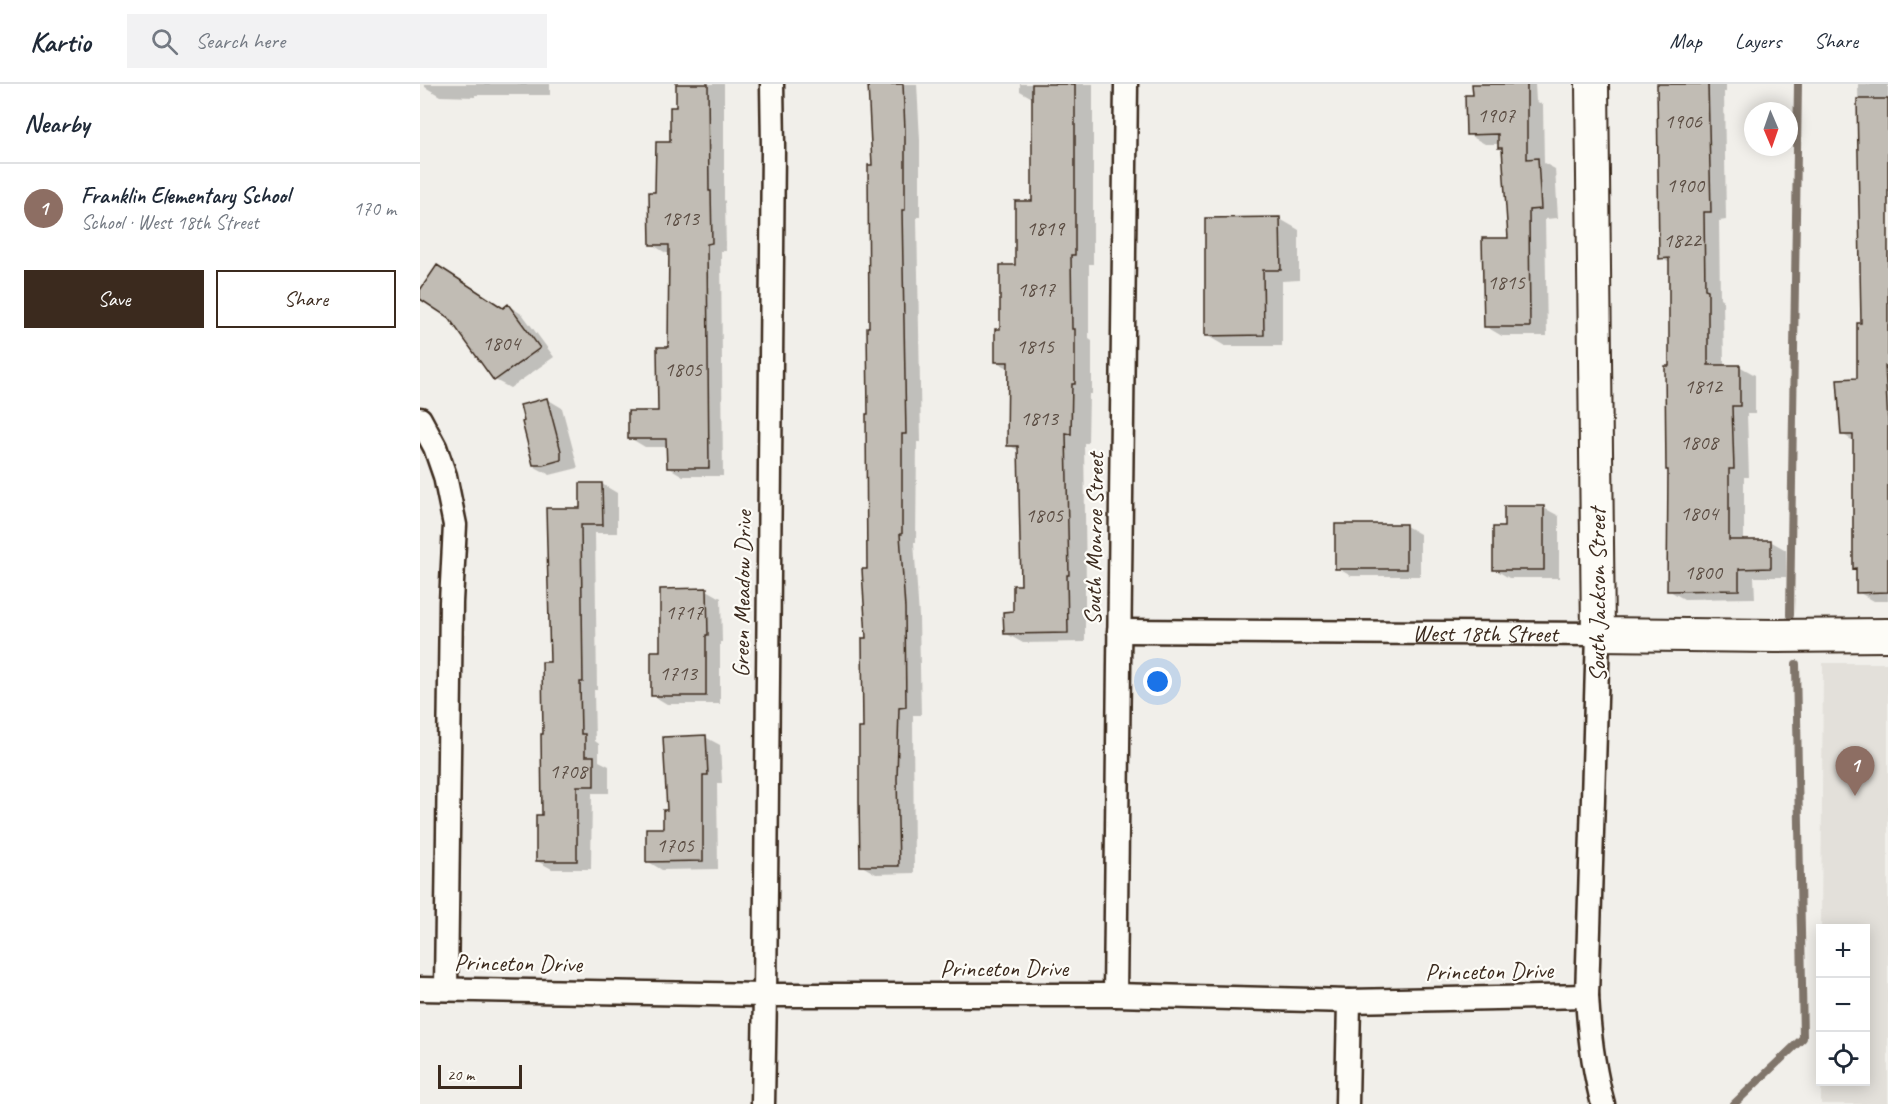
<!DOCTYPE html>
<html lang="en">
<head>
<meta charset="utf-8">
<style>
  body { margin:0; font-family:Caveat,sans-serif; background:#f2f2f3; color:#1f2937 }
  .controls { position:absolute; right:18px; bottom:18px; display:grid; overflow:hidden; border-radius:0px; box-shadow:0 3px 15px #0003 }
  .controls button { width:54px; height:54px; display:grid; place-items:center; padding:0; border:0; border-bottom:2px solid #e0e1e3; background:#fff; color:#1f2937; font:30px sans-serif }
  .compass { position:absolute; left:1324px; top:18px; width:54px; height:54px; border-radius:50%; background:#fff; box-shadow:0 3px 15px #0003; rotate:178deg }
  .scale { position:absolute; left:18px; bottom:15px; width:84px; box-sizing:border-box; padding-left:6px; border:3px solid #3b2a1e; border-top:0; font-size:16px; line-height:21px; white-space:nowrap; color:#3b2a1e; -webkit-text-stroke:4px #fdfcf7; paint-order:stroke }
  .you { position:absolute; left:738px; top:598px; width:21px; height:21px; margin:-15px; border:4px solid #fff; border-radius:50%; background:#1a73e8; box-shadow:0 0 0 9px #1a73e833 }
  .badge { display:grid; place-items:center; width:39px; height:39px; border-radius:50%; background:#3b2a1e; color:#fff; font-size:20px; font-weight:700 }
  .pin { position:absolute; translate:-50% -50px; filter:drop-shadow(0 2px 3px #0008) }
  .pin::after { content:''; position:absolute; top:32px; width:21px; height:18px; background:inherit; clip-path:polygon(0 0,100% 0,50% 100%) }
  .list { margin:0; padding:0; list-style:none }
  h2 { display:flex; justify-content:space-between; align-items:center; height:78px; margin:0; padding:0 24px; font-size:26px }
  h2 small { font-size:20px; font-weight:400; color:#747a83 }
  .list li { display:grid; grid-template-columns:39px 1fr auto; gap:18px; align-items:center; box-sizing:border-box; height:90px; padding:0 24px; border-top:2px solid #e0e1e3 }
  .list b { display:block; font-size:22px; white-space:nowrap }
  .list p { margin:0; font-size:20px; white-space:nowrap; color:#747a83 }
  .list em { font-size:20px; font-style:normal; color:#747a83 }
  .actions { display:flex; gap:12px; padding:18px 24px }
  .actions a { flex:1; padding:14px 0; border:2px solid #3b2a1e; border-radius:0px; text-align:center; font-size:21px; color:#3b2a1e }
  .actions .main { background:#3b2a1e; color:#fff }
  .icon { flex:none; width:33px; height:33px; fill:none; stroke:currentColor; stroke-width:2; stroke-linecap:round; stroke-linejoin:round }
  .map { position:relative; flex:none; width:1468px; height:1020px; overflow:hidden }
  header { display:flex; align-items:center; gap:36px; box-sizing:border-box; height:84px; padding:0 30px; background:#fff; border-bottom:2px solid #e0e1e3 }
  header strong { font-size:28px }
  nav { display:flex; gap:33px; margin-inline-start:auto; font-size:21px }
  .search { width:420px; height:54px; background:#f2f2f3; display:flex; align-items:center; gap:15px; box-sizing:border-box; padding:0 21px; border-radius:0px; color:#747a83; font-size:22px }
  main { display:flex }
  aside { flex:1; background:#fff }
  .map>svg:first-child { display:block }
  .built { fill:#e3e0da }
  .shadow { fill:#0003 }
  .lines { fill:none; stroke-linecap:round; stroke-linejoin:round }
  .stream { stroke:#80746b; stroke-width:8 }
  .building { fill:#c1bcb4; stroke:#3b2a1e; stroke-width:1.5 }
  .street-casing { stroke:#3b2a1e; stroke-width:27 }
  .secondary-casing { stroke:#3b2a1e; stroke-width:36 }
  .street { stroke:#fdfcf7; stroke-width:22 }
  .secondary { stroke:#fdfcf7; stroke-width:32 }
  .labels { text-anchor:middle; dominant-baseline:central; stroke-width:4.5; stroke-linejoin:round; paint-order:stroke }
  .number-label { font-size:21px; fill:#5c4e44 }
  .street-label { font-size:24px; fill:#3b2a1e; stroke:#fdfcf7 }
</style>
</head>
<body>
<header>
<strong>Kartio</strong>
<div class="search"><svg class="icon" aria-label="search" viewBox="0 0 24 24"><circle cx="10" cy="10" r="6"/><path d="M15 15l6 6"/></svg>Search here</div>
<nav><a>Map</a><a>Layers</a><a>Share</a></nav>
</header>
<main>
<aside>
<h2>Nearby<small></small></h2>
<ul class="list">
<li><span class="badge" style="background:#8d6e63">1</span><div><b>Franklin Elementary School</b><p>School · West 18th Street</p></div><em>170 m</em></li>
</ul>
<div class="actions"><a class="main">Save</a><a>Share</a></div>
</aside>
<div class="map">
<svg width="1468" height="1020" viewBox="0 0 1468 1020">
  <rect width="100%" height="100%" fill="#f1efea"/>
  <filter id="ink" filterUnits="userSpaceOnUse"><feTurbulence type="fractalNoise" baseFrequency=".0167" numOctaves="2"/><feDisplacementMap in="SourceGraphic" scale="12" xChannelSelector="R" yChannelSelector="G"/><feConvolveMatrix kernelMatrix="1 2 1 2 8 2 1 2 1" color-interpolation-filters="sRGB"/></filter>
  <g filter="url(#ink)">
    <path class="built" d="M1403 579H1468V1020H1401V998H1446V844H1401Z"/>
    <path class="shadow" d="M5 0H130V11H55V13L20 12 5 3Z
      M257 0H304V116L305 117 306 167H301L303 392H263L248 383V363H225L210 354 240 328 250 264V169H246L231 160 237 110 252 59 257 24Z
      M450 0H497L500 56V133H497L501 358H497L496 458H494L499 533 501 631H493L494 789 456 790 442 782 448 556 454 82Z
      M600 0H673V180H669V255L672 257V310H669L668 359H664L666 501H665V558L603 559 585 549 594 529 602 502 600 367 588 361 590 285 577 278 582 247 613 118 614 15 600 7Z
      M1054 0H1115L1116 17 1123 21 1124 79 1135 85 1138 134 1125 135 1127 252H1082L1065 242 1090 155 1084 65 1080 63V60H1065L1047 50 1054 12Z
      M1238 0H1306V8H1304L1306 136 1299 137 1300 214 1303 216 1304 282H1319L1335 291V330H1327L1329 393H1324V457H1350L1366 466V493H1334L1335 514 1264 515 1248 506 1250 179 1241 174Z
      M1438 0H1468V517H1454L1438 508 1437 486 1434 484 1435 358 1422 350 1438 295 1442 241Z
      M860 135 879 146V196L862 197V262H805L786 251Z
      M0 209 84 225 89 222 103 231 134 273 90 304 75 296 30 233 0 213Z
      M127 315 142 324 158 384 130 391 115 383 104 339Z
      M182 400 197 409V449H175L177 606H174L175 657 179 660V677L189 682V709H172L171 785H132L117 777 123 732 125 651 132 580 161 425Z
      M1124 424 1139 432V494H1089L1074 485 1085 444Z
      M986 442 1000 450V492H931L917 484Z
      M287 506 301 514 302 558H300V620H247L232 611 242 568Z
      M285 653 300 661 302 699H297L298 785 242 786 227 777 244 746 249 727Z"/>
    <g class="lines">
      <path class="stream" d="M1370 531 1378 0
        M1314 1020 1383 954 1376 580"/>
    </g>
    <path class="building" d="M256 0H288L289 107H291L292 159 287 160 289 384H247L246 355H208V327H238L237 263H248L249 161H230L229 108H235L236 58H250V23H256Z
      M448 0H483L485 46V126H482L486 350H482V450H480L485 524 486 623 479 624 477 695 479 782H440L439 717V644H443L442 554H446L442 485H447L446 330H448L447 243H449L448 81H452Z
      M612 0H655V171H651L652 245H655V300H652L651 350 646 349 649 491H647L648 549 584 550 583 528 593 527V501H601L598 362H587L588 278H575V245H580V181H595V117H612Z
      M1052 0H1107V75L1118 74 1121 125 1109 126 1110 243H1064L1062 154H1088L1082 64H1078V50L1046 51 1045 11H1053Z
      M1237 0H1288L1291 128H1284L1285 205 1288 206V281H1320V322H1312L1314 385H1309V456H1351V484L1319 485V506L1247 507 1248 386H1246L1245 282H1249V174L1239 175Z
      M1437 15H1468V282H1465L1468 339V508L1436 509V484L1433 485V351H1421L1417 295 1437 294V239H1441Z
      M860 133 861 186H843L844 251 785 252V134Z
      M17 181 83 224 88 220 120 264 74 297 29 234 0 215V206Z
      M127 314 141 367V376L123 381H113L102 338 104 337 100 321Z
      M160 399H182L183 441H161L163 598H160L161 650H165V672H174V702H157V777H116V731H122L121 650H123L122 578H130L126 424H160Z
      M1084 422H1124V486H1073V443H1084Z
      M915 440H986V485H915Z
      M287 504 288 551H286V612H231V567H240V505Z
      M286 651 288 691H283V777L226 778V744H243V726H247L243 653Z"/>
    <g class="lines">
      <g class="street-casing">
        <g id="street">
          <path d="M0 335 15 363 25 392 35 441 31 518 26 905"/>
          <path id="s1" d="M699 547 1178 550 1167 912C1169 949 1173 984 1183 1020"/>
          <path d="M0 905 345 911H695L929 917 1167 912"/>
          <path d="M695 911 706 0"/>
          <path d="M343 1020 345 911 353 63 352 0"/>
          <path d="M927 1020 929 917"/>
        </g>
      </g>
      <g class="secondary-casing">
        <path id="secondary" d="M1172 0 1178 550 1355 552 1468 551"/>
      </g>
      <use href="#street" class="street"/>
      <use href="#secondary" class="secondary"/>
    </g>
  </g>
  <g class="labels">
    <g class="number-label">
      <text x="1076" y="31">1907</text>
      <text x="1263" y="37">1906</text>
      <text x="1265" y="101">1900</text>
      <text x="260" y="134">1813</text>
      <text x="625" y="144">1819</text>
      <text x="1262" y="156">1822</text>
      <text x="1086" y="198">1815</text>
      <text x="616" y="205">1817</text>
      <text x="81" y="259">1804</text>
      <text x="615" y="262">1815</text>
      <text x="263" y="285">1805</text>
      <text x="1283" y="302">1812</text>
      <text x="619" y="334">1813</text>
      <text x="1279" y="358">1808</text>
      <text x="1279" y="429">1804</text>
      <text x="624" y="431">1805</text>
      <text x="1283" y="488">1800</text>
      <text x="264" y="528">1717</text>
      <text x="258" y="589">1713</text>
      <text x="148" y="687">1708</text>
      <text x="255" y="761">1705</text>
    </g>
    <g class="street-label">
      <text transform="translate(674 455) rotate(-89)">South Monroe Street</text>
      <text transform="translate(322 510) rotate(-89)">Green Meadow Drive</text>
      <text transform="translate(1177 511) rotate(-90)">South Jackson Street</text>
      <text stroke="none"><textPath href="#s1" startOffset="366">West 18th Street</textPath></text>
      <text transform="translate(98 879) rotate(1)">Princeton Drive</text>
      <text x="584" y="884">Princeton Drive</text>
      <text transform="translate(1069 887) rotate(-1)">Princeton Drive</text>
    </g>
  </g>
</svg>
<div class="controls">
<button>+</button>
<button>−</button>
<button><svg class="icon" aria-label="locate" viewBox="0 0 24 24"><circle cx="12" cy="12" r="6"/><path d="M12 2v4M12 18v4M2 12h4M18 12h4"/></svg></button>
</div>
<svg class="compass" viewBox="-18 -18 36 36"><path d="M0-13l5 13h-10z" fill="#e53935"/><path d="M0 13l5-13h-10z" fill="#747a83"/></svg>
<div class="scale">20 m</div>
<div class="you"></div>
<div class="pin badge" style="left:1435px;top:712px;background:#8d6e63">1</div>
</div>
</main>
</body>
</html>
